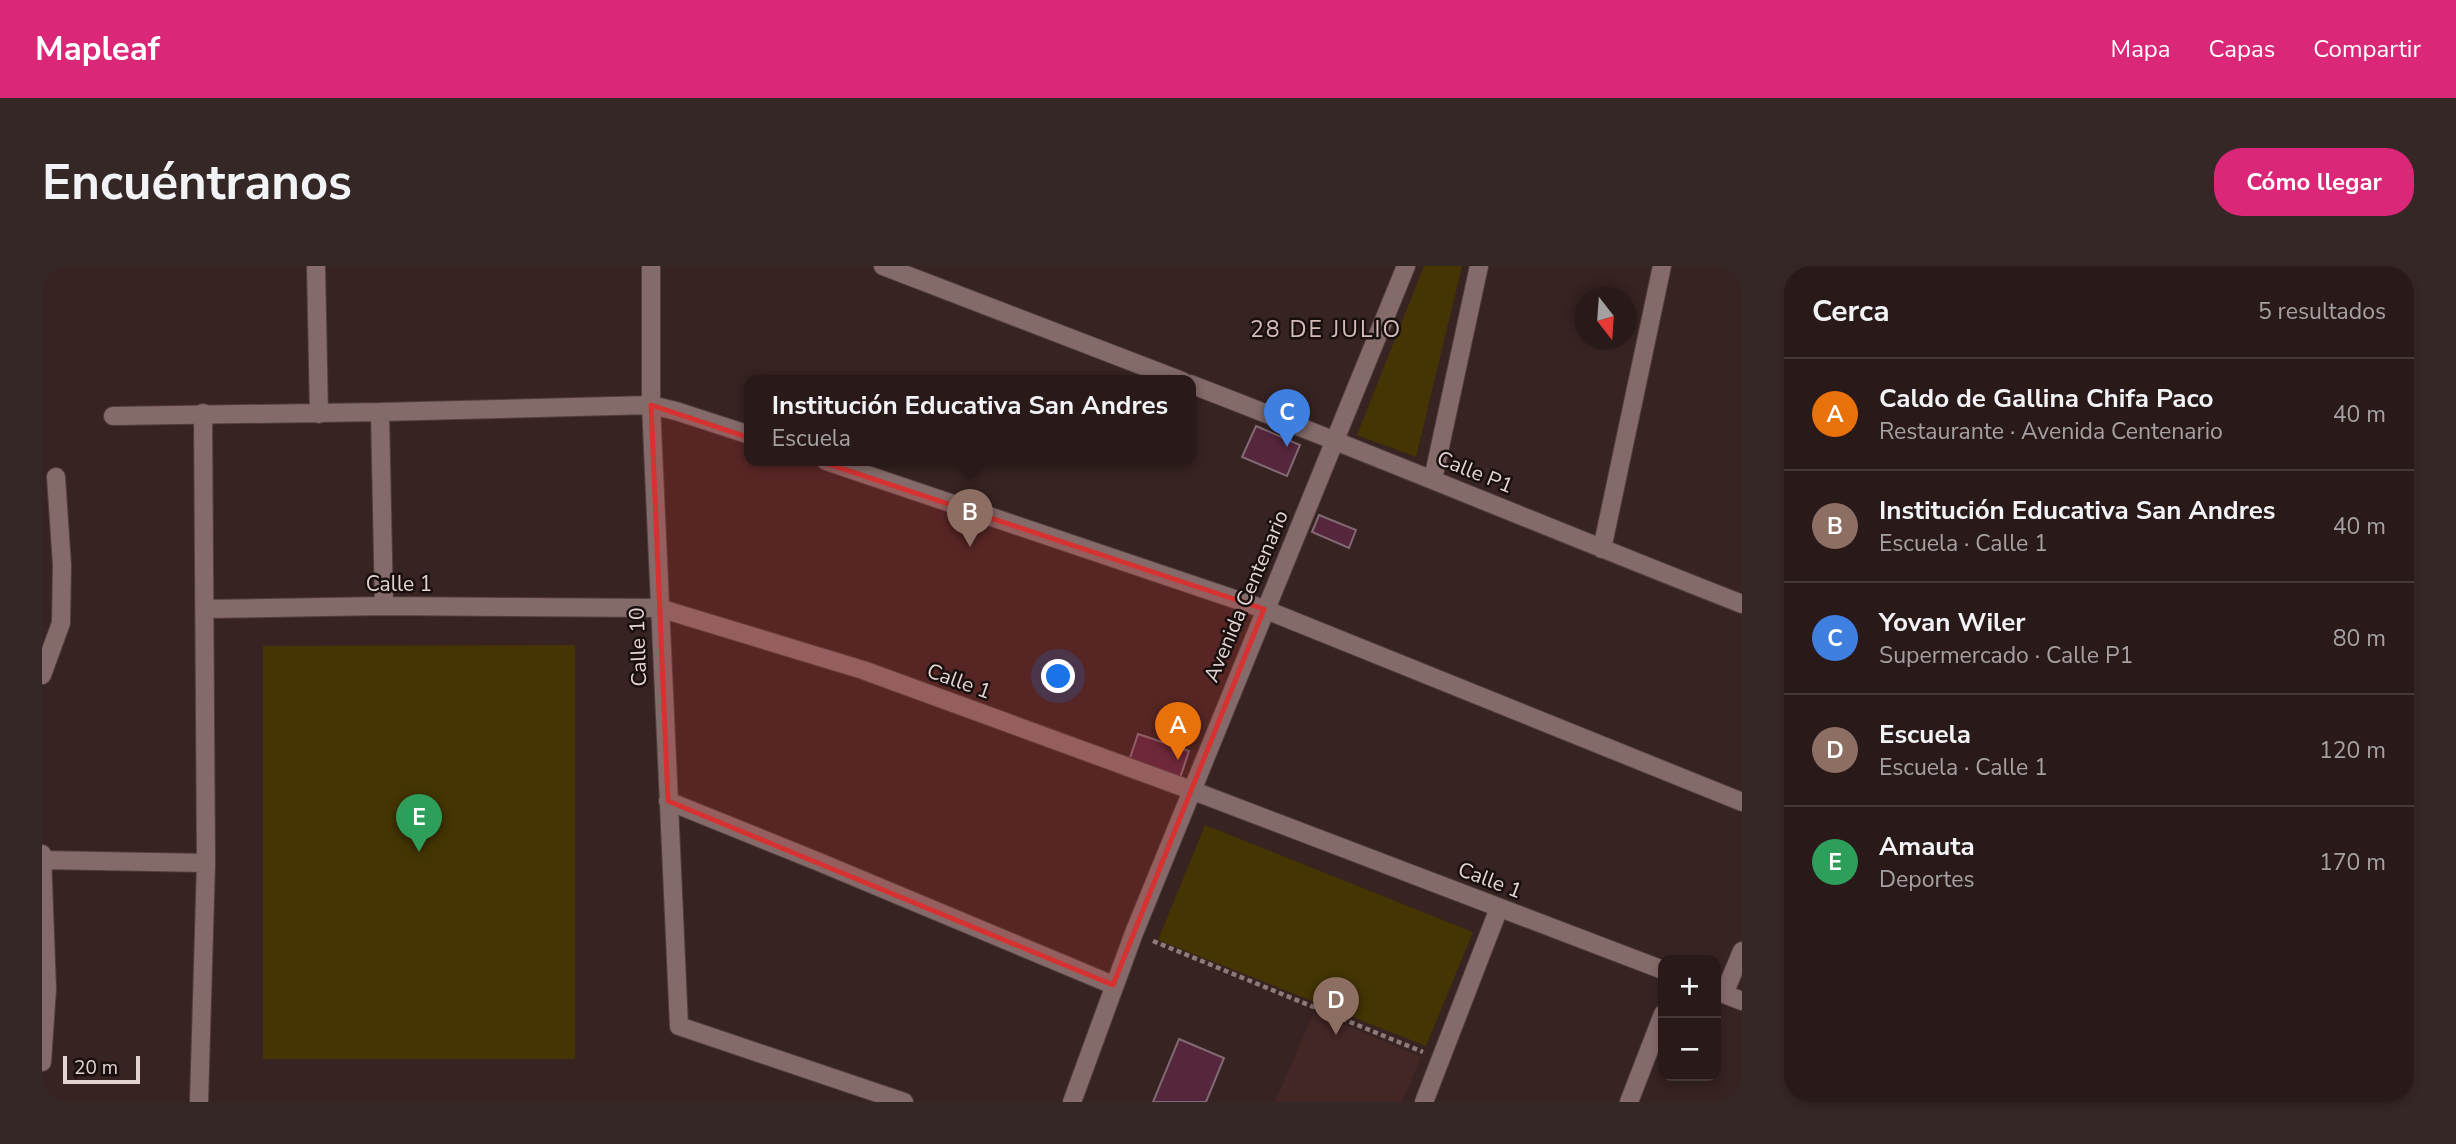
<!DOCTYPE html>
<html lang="es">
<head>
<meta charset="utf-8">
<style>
  body { margin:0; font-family:"Nunito Sans",sans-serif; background:#352726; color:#f1f3f6 }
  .controls { position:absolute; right:21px; bottom:21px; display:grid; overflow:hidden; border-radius:14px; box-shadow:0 4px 10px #0003 }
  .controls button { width:63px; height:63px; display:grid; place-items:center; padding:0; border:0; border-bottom:2px solid #453838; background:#291a19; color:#f1f3f6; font:35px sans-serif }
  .compass { position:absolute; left:1532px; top:21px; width:63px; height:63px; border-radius:50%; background:#291a19; box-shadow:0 4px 10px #0003; rotate:163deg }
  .scale { position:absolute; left:21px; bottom:18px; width:77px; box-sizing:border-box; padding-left:7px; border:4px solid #e3d4d3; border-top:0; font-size:19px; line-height:24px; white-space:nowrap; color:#e3d4d3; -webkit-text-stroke:5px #180f0e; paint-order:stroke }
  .you { position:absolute; left:1017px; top:411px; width:24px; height:24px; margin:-18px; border:5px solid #fff; border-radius:50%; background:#1a73e8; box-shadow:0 0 0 10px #1a73e833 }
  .badge { display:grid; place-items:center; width:46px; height:46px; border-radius:50%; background:#db2777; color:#fff; font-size:23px; font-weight:700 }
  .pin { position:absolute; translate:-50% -58px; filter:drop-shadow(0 2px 4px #0008) }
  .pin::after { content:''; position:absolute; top:37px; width:24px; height:21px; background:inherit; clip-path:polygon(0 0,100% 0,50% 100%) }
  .popup { position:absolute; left:702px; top:109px; width:452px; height:91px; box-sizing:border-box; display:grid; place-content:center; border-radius:14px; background:#291a19; filter:drop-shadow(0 2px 5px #0005); font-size:23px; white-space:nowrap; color:#a5a1a2 }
  .popup b { font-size:26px; color:#f1f3f6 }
  .popup::after { content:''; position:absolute; left:50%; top:100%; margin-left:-14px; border:14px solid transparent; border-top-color:#291a19 }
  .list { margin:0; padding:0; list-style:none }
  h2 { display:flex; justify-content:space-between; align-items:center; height:91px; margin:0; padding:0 28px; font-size:30px }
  h2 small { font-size:23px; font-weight:400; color:#a5a1a2 }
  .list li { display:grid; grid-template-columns:46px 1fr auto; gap:21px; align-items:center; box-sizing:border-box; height:112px; padding:0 28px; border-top:2px solid #453838 }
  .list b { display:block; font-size:26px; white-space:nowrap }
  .list p { margin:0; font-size:23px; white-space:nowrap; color:#a5a1a2 }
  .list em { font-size:23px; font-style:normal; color:#a5a1a2 }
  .map { position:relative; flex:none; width:1700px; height:836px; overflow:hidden; border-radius:28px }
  header { display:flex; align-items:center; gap:42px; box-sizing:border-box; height:98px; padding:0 35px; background:#db2777; color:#fff }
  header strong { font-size:33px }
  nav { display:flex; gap:38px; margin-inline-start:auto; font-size:24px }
  .intro { display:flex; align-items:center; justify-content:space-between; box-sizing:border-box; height:168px; padding:0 42px }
  h1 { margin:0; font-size:49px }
  .button { padding:18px 32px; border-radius:28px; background:#db2777; color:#fff; font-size:24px; font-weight:700 }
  main { display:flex; gap:42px; padding:0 42px }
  aside { flex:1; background:#291a19; border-radius:28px; box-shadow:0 4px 10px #0003 }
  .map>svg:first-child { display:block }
  .built { fill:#432725 }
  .green { fill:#443503 }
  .building { fill:#56263d; stroke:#816a73; stroke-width:2 }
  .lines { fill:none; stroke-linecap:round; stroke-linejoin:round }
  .minor-casing { stroke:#513f3e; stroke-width:20 }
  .path { stroke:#8d7b7a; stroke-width:4.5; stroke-dasharray:5 3.5; stroke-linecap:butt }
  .minor { stroke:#846b69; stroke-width:18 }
  .marked { fill:#d73131; fill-opacity:0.2; stroke:#d73131; stroke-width:5; stroke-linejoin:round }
  .labels { text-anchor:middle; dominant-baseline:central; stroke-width:5; stroke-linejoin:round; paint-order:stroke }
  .street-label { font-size:21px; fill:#e3d4d3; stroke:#180f0e }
  .neighbourhood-label { font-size:23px; letter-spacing:2px; fill:#d5bab7; stroke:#180f0e }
</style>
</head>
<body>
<header>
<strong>Mapleaf</strong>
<nav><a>Mapa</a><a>Capas</a><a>Compartir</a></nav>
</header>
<div class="intro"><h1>Encuéntranos</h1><a class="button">Cómo llegar</a></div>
<main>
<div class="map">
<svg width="1700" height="836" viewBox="0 0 1700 836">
  <rect width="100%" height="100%" fill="#372321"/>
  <path class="built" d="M1272 746 1379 791 1360 836H1233Z"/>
  <path class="green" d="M1382 0H1420L1374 191 1315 169Z
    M533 379V793H221V380Z
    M1163 559 1431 666 1384 780 1116 674Z"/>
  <path class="building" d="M1214 160 1258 179 1245 210 1200 191Z
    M1277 249 1314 264 1307 282 1270 266Z
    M1096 468 1147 485 1138 512 1087 495Z
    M1137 773 1182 792 1164 836H1111Z"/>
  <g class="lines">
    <g class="minor-casing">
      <path id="minor" d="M274 0 277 148
        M609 0V139L637 760 862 836
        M841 0 1140 115
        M1148 118C1333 189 1516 266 1700 338
        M338 146 342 340
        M71 150 338 146 609 139 634 145 708 169
        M784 195 1222 343 1700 536
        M1391 213 1437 0
        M1560 283 1620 0
        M163 343 342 340 617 342 821 404 1149 524 1621 704
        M0 409 19 357 20 299 14 211
        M626 535 777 596 1071 719
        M0 588 5 723 0 796
        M0 594 164 597
        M1674 725 1700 735
        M1682 728 1700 685
        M157 836 164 597 161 147
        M1030 836 1092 667 1364 0
        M1382 836 1457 642
        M1587 836 1621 748"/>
    </g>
    <path class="path" d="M1111 675 1381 786"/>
    <use href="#minor" class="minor"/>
  </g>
  <path class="marked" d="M609 139 1222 343 1071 719 626 535Z"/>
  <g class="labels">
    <g class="street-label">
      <text transform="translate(1433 206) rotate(22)">Calle P1</text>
      <text x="357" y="318">Calle 1</text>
      <text transform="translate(1204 330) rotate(-67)">Avenida Centenario</text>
      <text transform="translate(596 381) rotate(-92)">Calle 10</text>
      <text transform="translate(917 415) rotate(20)">Calle 1</text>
      <text transform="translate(1448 614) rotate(21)">Calle 1</text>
    </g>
    <g class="neighbourhood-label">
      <text x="1284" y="63">28 DE JULIO</text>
    </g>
  </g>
</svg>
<div class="controls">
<button>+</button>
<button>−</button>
</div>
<svg class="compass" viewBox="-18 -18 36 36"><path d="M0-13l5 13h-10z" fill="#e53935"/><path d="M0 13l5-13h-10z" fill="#a5a1a2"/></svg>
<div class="scale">20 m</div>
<div class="you"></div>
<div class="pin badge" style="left:1136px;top:494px;background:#e8710a">A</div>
<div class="pin badge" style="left:928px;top:281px;background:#8d6e63">B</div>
<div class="popup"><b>Institución Educativa San Andres</b>Escuela</div>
<div class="pin badge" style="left:1245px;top:181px;background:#3f7fe0">C</div>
<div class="pin badge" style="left:1294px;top:769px;background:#8d6e63">D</div>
<div class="pin badge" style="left:377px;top:586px;background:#2e9e5b">E</div>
</div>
<aside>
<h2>Cerca<small>5 resultados</small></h2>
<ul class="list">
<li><span class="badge" style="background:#e8710a">A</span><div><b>Caldo de Gallina Chifa Paco</b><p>Restaurante · Avenida Centenario</p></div><em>40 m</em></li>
<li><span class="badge" style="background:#8d6e63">B</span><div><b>Institución Educativa San Andres</b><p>Escuela · Calle 1</p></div><em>40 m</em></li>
<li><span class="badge" style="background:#3f7fe0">C</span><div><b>Yovan Wiler</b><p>Supermercado · Calle P1</p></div><em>80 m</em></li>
<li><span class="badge" style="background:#8d6e63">D</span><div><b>Escuela</b><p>Escuela · Calle 1</p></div><em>120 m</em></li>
<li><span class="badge" style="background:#2e9e5b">E</span><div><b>Amauta</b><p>Deportes</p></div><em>170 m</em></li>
</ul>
</aside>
</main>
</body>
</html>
